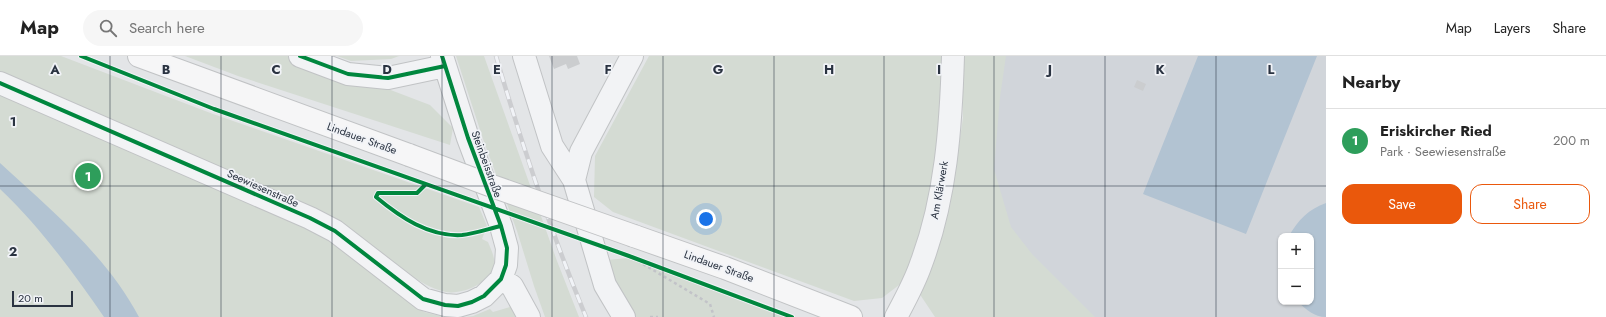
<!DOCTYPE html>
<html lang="en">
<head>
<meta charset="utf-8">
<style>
  body { margin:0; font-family:Jost,sans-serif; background:#f6f6f6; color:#222 }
  .controls { position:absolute; right:12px; bottom:12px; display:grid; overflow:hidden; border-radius:8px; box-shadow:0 1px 3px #0004 }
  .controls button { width:36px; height:36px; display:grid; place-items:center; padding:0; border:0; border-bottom:1px solid #e0e0e0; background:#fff; color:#222; font:20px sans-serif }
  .scale { position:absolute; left:12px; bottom:10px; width:61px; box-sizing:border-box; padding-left:4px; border:2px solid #2a3341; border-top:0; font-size:11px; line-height:14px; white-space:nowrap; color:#2a3341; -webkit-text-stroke:3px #f1f3f7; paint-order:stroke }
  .you { position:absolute; left:706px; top:163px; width:14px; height:14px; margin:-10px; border:3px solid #fff; border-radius:50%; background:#1a73e8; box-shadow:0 0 0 6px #1a73e833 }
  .badge { display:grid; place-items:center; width:26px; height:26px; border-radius:50%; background:#ea580c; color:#fff; font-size:13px; font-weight:700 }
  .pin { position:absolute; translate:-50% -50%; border:2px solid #fff; box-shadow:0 1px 4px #0006 }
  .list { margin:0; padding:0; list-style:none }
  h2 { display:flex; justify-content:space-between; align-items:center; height:52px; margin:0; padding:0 16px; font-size:17px }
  h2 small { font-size:13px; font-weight:400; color:#767676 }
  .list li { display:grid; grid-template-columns:26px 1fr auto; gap:12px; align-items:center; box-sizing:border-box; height:64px; padding:0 16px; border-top:1px solid #e0e0e0 }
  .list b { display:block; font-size:15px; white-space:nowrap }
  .list p { margin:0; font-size:13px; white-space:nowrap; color:#767676 }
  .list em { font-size:13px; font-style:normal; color:#767676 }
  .actions { display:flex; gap:8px; padding:12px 16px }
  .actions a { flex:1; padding:9px 0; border:1px solid #ea580c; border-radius:12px; text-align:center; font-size:14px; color:#ea580c }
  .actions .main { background:#ea580c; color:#fff }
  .icon { flex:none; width:22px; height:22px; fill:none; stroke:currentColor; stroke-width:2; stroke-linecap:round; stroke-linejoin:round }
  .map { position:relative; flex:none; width:1326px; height:261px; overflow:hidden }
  header { display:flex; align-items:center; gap:24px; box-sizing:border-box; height:56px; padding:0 20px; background:#fff; border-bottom:1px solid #e0e0e0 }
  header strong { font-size:19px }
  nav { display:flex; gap:22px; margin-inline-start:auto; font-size:14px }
  .search { width:280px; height:36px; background:#f6f6f6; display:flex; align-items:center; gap:10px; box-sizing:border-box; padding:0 14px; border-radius:22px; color:#767676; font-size:15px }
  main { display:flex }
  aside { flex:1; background:#fff }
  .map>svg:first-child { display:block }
  .built { fill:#d1d5da; fill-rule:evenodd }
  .green { fill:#d4dbd3 }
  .water { fill:#b2c3d2 }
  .building { fill:#cbcdcf }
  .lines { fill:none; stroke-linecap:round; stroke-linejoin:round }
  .minor-casing { stroke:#c1c3c5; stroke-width:24 }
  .secondary-casing { stroke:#c1c3c5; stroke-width:24 }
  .path { stroke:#c2c3c8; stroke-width:2.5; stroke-dasharray:3 3; stroke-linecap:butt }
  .minor { stroke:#f2f3f5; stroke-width:22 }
  .secondary { stroke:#f6f6f7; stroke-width:22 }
  .rail-casing { stroke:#cccdd0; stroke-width:4.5 }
  .rail { stroke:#f1f3f7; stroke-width:3; stroke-dasharray:9; stroke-linecap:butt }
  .secondary-bridge-casing { stroke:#c1c3c5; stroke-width:24; stroke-linecap:butt }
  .secondary-bridge { stroke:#f6f6f7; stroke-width:22 }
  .cycleway-casing { stroke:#f1f3f7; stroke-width:6 }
  .cycleway { stroke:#00873e; stroke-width:4 }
  .grid { fill:none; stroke:#2a3341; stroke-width:1; stroke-opacity:0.55 }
  .labels { text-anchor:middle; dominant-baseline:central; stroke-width:3.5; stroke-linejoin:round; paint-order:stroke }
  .street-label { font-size:11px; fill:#2a3341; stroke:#f1f3f7 }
  .grid-label { font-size:13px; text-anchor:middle; font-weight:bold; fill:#2a3341; stroke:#f1f3f7; stroke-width:3.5; stroke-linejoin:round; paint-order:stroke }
</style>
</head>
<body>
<header>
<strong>Map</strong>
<div class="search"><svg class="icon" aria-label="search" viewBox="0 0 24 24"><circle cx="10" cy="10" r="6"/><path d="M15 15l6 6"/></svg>Search here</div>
<nav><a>Map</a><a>Layers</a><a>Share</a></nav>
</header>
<main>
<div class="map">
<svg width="1326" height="261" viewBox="0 0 1326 261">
  <rect width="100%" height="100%" fill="#e3e5e7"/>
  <path class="built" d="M977 0H1326V261H959ZM1281 180H1311V246H1281Z"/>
  <path class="green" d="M0 0H61L213 58 479 151 487 170 482 183 488 186C490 191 493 197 494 203 497 225 464 239 446 236 431 233 418 224 405 216L0 22Z
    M185 0H288L343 21 388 33 430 49 453 72 450 89 238 20Z
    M337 0H399L391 3 351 5Z
    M456 0H484L557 205 579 261H545L534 230 517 175 483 83Z
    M649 0H943L945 54 930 145 903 226 882 242 854 245 613 156 594 141 595 100Z
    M962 0H1006L1000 41 994 113 1011 171 1032 198 1095 261H935L919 237 950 150 963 62Z
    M0 36 312 170 424 256 444 261H0Z
    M628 202 787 261H628L607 204Z
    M510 251 516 261H465L473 260 490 253 493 256Z"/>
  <path class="water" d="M1198 0H1317L1246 178 1143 138Z
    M0 107C51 154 106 199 139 261H104C73 216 40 171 0 133Z
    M1326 147V261C1314 261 1307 254 1298 246H1311V180H1289C1298 164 1309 153 1326 147Z"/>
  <path class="building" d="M549 0H577L580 8 568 13 566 8 554 13Z
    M1137 24 1146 28 1143 35 1134 31Z"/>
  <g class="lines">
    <g class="minor-casing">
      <path id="minor" d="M300 0 348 18 388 22 445 10
        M524 0 552 90 574 124
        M0 27 310 162 335 175 423 243 445 249 458 250 472 246 484 240 501 223 506 209 507 192 501 170 468 82 442 0
        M501 223 512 230 529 261
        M624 261 605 229 574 124 581 96 632 0
        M896 261C905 244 915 226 921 208 946 142 951 70 953 0"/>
    </g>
    <g class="secondary-casing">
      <path id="secondary" d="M139 0 409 99
        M634 180 725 212 851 261"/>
    </g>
    <path class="path" d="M638 205 710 248 714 261
      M650 261H658"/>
    <use href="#minor" class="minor"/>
    <use href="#secondary" class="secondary"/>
    <g class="rail-casing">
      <path id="rail" d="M496 0C522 89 551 176 586 261"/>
    </g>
    <use href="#rail" class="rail"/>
    <g class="secondary-bridge-casing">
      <path id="secondary-bridge" d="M409 99 492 130 634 180"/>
    </g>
    <use href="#secondary-bridge" class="secondary-bridge"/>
    <g class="cycleway-casing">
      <path id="cycleway" d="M81 0 214 53 629 200 792 261
        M300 0 348 18 388 22 445 10
        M0 27 310 162 335 175 423 243 445 249 458 250 472 246 484 240 501 223 506 209 507 192 501 170 468 82 442 0
        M426 128 417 137H378L376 141C400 161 429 181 462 179 474 178 488 173 501 170"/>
    </g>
    <use href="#cycleway" class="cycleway"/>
  </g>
  <path class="grid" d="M110 0V261M221 0V261M332 0V261M442 0V261M552 0V261M663 0V261M774 0V261M884 0V261M994 0V261M1105 0V261M1216 0V261M0 130H1326"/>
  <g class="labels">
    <g class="street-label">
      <text transform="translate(362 82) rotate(20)">Lindauer Straße</text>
      <text transform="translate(487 108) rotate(70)">Steinbeisstraße</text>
      <text transform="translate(263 132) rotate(24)">Seewiesenstraße</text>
      <text transform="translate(939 134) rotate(-80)">Am Klärwerk</text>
      <text transform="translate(719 210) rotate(20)">Lindauer Straße</text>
    </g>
  </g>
  <g class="grid-label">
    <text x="55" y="18">A</text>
    <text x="166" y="18">B</text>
    <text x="276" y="18">C</text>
    <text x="387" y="18">D</text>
    <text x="497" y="18">E</text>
    <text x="608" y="18">F</text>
    <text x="718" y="18">G</text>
    <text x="829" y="18">H</text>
    <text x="939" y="18">I</text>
    <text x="1050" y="18">J</text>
    <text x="1160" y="18">K</text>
    <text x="1271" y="18">L</text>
    <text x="13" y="70">1</text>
    <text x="13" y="200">2</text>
  </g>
</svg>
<div class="controls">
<button>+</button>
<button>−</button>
</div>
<div class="scale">20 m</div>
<div class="you"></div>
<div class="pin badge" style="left:88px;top:120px;background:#2e9e5b">1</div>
</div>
<aside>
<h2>Nearby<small></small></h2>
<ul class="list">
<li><span class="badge" style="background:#2e9e5b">1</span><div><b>Eriskircher Ried</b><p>Park · Seewiesenstraße</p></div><em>200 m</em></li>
</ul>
<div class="actions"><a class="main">Save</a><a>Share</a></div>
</aside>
</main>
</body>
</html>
